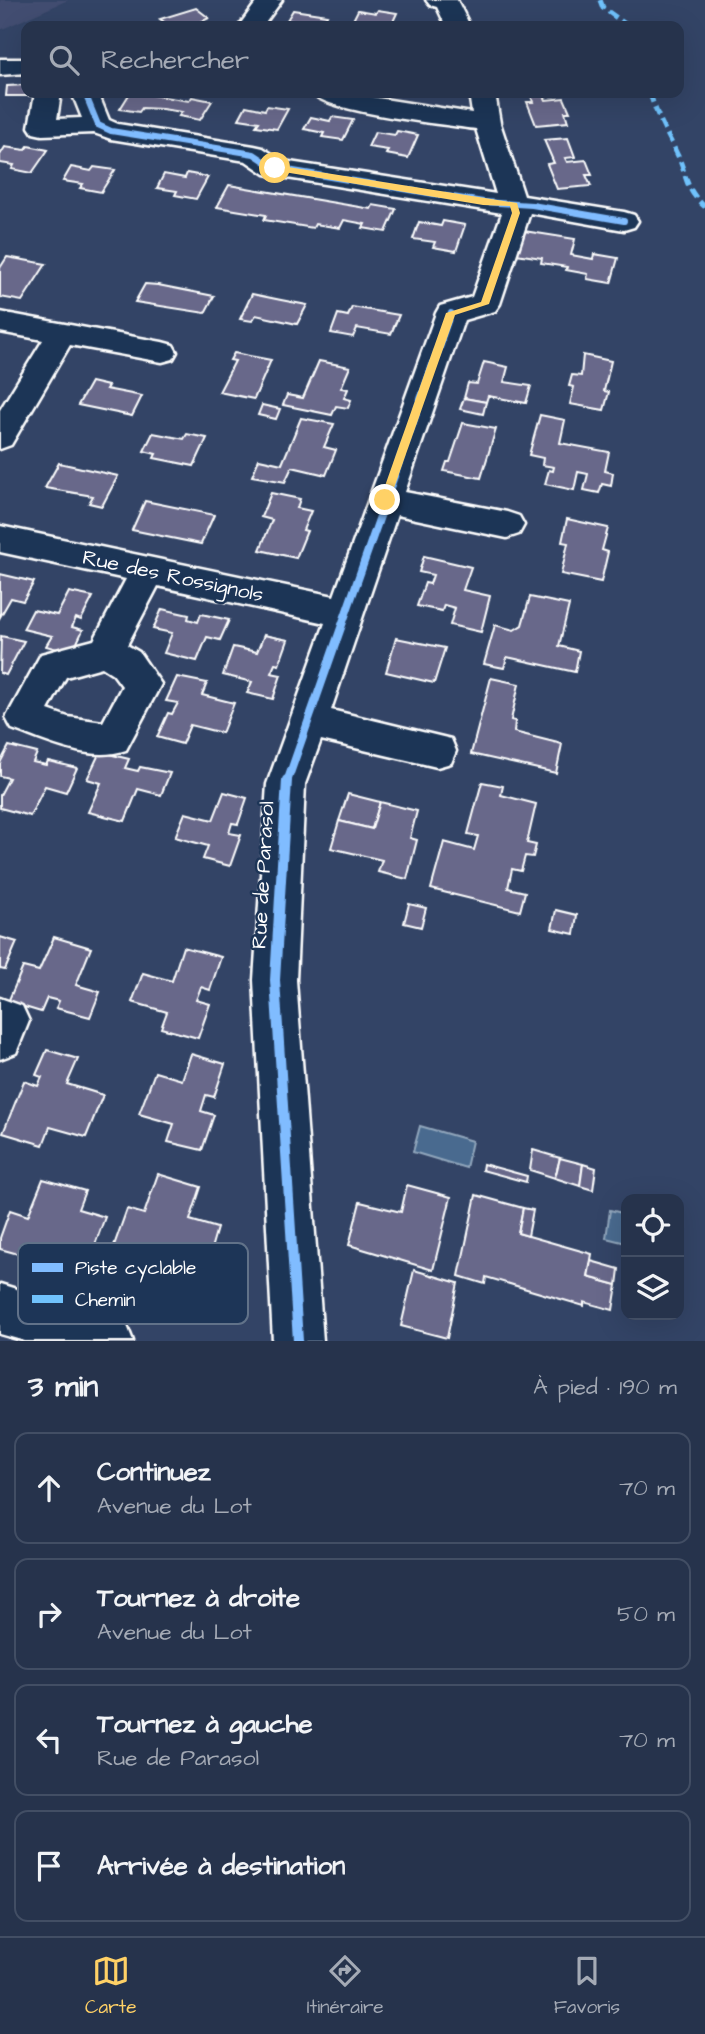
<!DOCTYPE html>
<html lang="fr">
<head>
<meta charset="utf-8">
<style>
  :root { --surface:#26334c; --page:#323f56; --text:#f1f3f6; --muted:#a4aab5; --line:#424e64; --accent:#ffd166 }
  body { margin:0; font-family:"Architects Daughter",sans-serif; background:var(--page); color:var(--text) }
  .controls { position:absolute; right:21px; bottom:21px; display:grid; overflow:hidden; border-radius:14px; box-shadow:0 7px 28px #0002 }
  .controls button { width:63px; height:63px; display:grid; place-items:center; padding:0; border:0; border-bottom:2px solid var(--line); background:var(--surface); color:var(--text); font:35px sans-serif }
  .stop { position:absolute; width:21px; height:21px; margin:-16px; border:5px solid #ffd166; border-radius:50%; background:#fff }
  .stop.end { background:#ffd166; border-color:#fff; box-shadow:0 2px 7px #0008 }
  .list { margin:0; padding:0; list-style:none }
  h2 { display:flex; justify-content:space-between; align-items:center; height:91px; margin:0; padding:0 28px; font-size:30px }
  h2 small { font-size:23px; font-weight:400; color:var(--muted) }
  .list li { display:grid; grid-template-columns:46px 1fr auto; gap:21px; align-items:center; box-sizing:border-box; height:112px; margin:0 14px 14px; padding:0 14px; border:2px solid var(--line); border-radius:14px }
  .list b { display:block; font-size:26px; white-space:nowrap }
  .list p { margin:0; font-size:23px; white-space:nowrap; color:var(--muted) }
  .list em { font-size:23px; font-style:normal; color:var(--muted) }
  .icon { flex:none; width:38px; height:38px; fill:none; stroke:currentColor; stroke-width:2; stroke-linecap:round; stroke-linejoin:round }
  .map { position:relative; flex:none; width:705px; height:1341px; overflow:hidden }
  .search { position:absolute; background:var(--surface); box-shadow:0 7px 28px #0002; left:21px; right:21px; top:21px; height:77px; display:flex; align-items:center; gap:18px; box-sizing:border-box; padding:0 24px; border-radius:14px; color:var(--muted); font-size:26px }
  .sheet { height:595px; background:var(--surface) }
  nav { display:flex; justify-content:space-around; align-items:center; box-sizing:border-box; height:98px; border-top:2px solid var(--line); background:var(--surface); font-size:19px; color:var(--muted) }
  nav a { display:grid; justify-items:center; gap:4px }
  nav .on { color:var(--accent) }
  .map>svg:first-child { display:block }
  .built { fill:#434e71 }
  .water { fill:#486b8f; stroke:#91a6bc; stroke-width:2 }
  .building { fill:#67678a; stroke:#fff; stroke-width:2 }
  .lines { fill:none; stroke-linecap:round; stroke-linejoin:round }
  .minor-casing { stroke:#fff; stroke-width:5 }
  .minor { fill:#1d3557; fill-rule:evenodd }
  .quiet { stroke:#70c2fc; stroke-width:5; stroke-dasharray:10 5; stroke-linecap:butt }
  .cycleway-far2-casing { stroke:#1d3557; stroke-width:10 }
  .cycleway-far1-casing { stroke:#1d3557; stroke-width:12 }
  .cycleway-casing { stroke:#1d3557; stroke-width:15 }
  .cycleway-far2 { stroke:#80bcff; stroke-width:6 }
  .cycleway-far1 { stroke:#80bcff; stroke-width:8 }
  .cycleway { stroke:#80bcff; stroke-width:10 }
  .route { fill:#ffd166 }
  .labels { text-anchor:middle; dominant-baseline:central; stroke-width:5; stroke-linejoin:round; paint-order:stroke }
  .street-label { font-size:21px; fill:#fff; stroke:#1d3557 }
  .key { fill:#1d3557; stroke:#617289; stroke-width:2 }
  .key-label { font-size:19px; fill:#fff }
</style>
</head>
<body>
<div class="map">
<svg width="705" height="1341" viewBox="0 0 705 1341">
  <rect width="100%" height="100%" fill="#346"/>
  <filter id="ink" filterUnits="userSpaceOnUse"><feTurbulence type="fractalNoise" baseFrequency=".0143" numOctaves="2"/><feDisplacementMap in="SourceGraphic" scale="14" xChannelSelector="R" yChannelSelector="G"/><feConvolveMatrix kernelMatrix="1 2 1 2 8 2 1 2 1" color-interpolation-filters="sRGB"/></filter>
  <g filter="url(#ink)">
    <!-- built -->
    <polygon class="built" points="0,0 68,0 0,30"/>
    <!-- water -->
    <g class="water">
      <polygon points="420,1126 472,1141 466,1168 413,1152"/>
      <polygon points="610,1210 626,1214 626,1243 606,1238"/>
    </g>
    <!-- building -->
    <g class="building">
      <polygon points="196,8 209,18 194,25 196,26 170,26 160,19"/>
      <polygon points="293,10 327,15 321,26 290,26 293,21 287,20"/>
      <polygon points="358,10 376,13 378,10 397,13 391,26 370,26 352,22"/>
      <polygon points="26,85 26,93 39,93 39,96 6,96 7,86"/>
      <polygon points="130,93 152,93 151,95 189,101 192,97 212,101 200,120 179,116 182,112 162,109 142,108 139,112 120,109"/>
      <polygon points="530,93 553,93 554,96 544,96 546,100 564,98 570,112 565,112 568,122 536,125 527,102 533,102"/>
      <polygon points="246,106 265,110 267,106 288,109 277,129 256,126 259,122 239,119"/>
      <polygon points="311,117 330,121 332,117 353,120 343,140 322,137 324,133 304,129"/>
      <polygon points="397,131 418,135 408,158 386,154 388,150 368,147 375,132 395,135"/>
      <polygon points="568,138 575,157 565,158 567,162 586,160 592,175 586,175 591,186 557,189 547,164 554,163 544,140"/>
      <polygon points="28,146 48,150 32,173 12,169 14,165 0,163 0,155 5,147 25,150"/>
      <polygon points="71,167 91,171 94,167 115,170 101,192 80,188 83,184 63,181"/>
      <polygon points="187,173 208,177 196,199 175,195 177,191 157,188 164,174 185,178"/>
      <polygon points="229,185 371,209 373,205 396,209 386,232 363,228 365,224 344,220 340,228 315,224 313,228 264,220 266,215 217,207"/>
      <polygon points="443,221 465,225 456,251 433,247 435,242 413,239 419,222 441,226"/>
      <polygon points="524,231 575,239 571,255 593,259 594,254 618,258 611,283 587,279 588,274 566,270 567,267 541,263 542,258 516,254"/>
      <polygon points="7,257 46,264 22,301 0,297 0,268"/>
      <polygon points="145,284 158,285 214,296 205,313 135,302"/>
      <polygon points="252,294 281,300 307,305 297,324 256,315 252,321 240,319"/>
      <polygon points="352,307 399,315 391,334 357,328 353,337 331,333 338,314 348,316"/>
      <polygon points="234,353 271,360 254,399 219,392 235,361 230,360"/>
      <polygon points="583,355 611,361 604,391 609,392 604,410 570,404 574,387 569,386 572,375 581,376"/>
      <polygon points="319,361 350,367 341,388 348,389 344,398 351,400 348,408 336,406 332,415 283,405 287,395 303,398"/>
      <polygon points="484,362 508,367 504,382 531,386 526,403 488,396 486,402 464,398 468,383 477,384"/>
      <polygon points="91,382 108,386 106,389 142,396 132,416 78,405"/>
      <polygon points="464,398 486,402 483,414 460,409"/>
      <polygon points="262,405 280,409 276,419 258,415"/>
      <polygon points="540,415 565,420 560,443 609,452 605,471 613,473 611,486 602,484 599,493 584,490 588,474 578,472 574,490 545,484 549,470 553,471 554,467 542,465 543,458 529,455"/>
      <polygon points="301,418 334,424 324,447 336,450 326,475 292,467 285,482 252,476 259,459 282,464"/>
      <polygon points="463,423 496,429 481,478 444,471 447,462 450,462"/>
      <polygon points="153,433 184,439 187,434 207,438 194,466 154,458 156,454 144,451"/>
      <polygon points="59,463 118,476 102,506 89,503 93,496 45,488"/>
      <polygon points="271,493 300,499 297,508 311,511 303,530 307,531 296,558 260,550 272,520 261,517"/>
      <polygon points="145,501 214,515 201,544 132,530"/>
      <polygon points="567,519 608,528 602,550 608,552 601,582 561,574 568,543 562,542"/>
      <polygon points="424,556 471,567 463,590 490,596 481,632 450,625 455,608 444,605 442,611 417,606 425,583 430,584 433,575 419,572"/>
      <polygon points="0,574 34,582 23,601 11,598 0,617"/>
      <polygon points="69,592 93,597 81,620 76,618 72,627 83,630 72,653 46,646 52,636 23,629 33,610 57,615"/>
      <polygon points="530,597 569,605 559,646 579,651 575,672 507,657 504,668 484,664 495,625 514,630 522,625"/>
      <polygon points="162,609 189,615 188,619 198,622 201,614 229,620 220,640 207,637 197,661 164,653 172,633 153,629"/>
      <polygon points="264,635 288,640 279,665 275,664 271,673 281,675 273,699 247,693 252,682 223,675 233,647 257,652"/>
      <polygon points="1,636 24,641 6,675 0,673"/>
      <polygon points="396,638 445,648 434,683 386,672"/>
      <polygon points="177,677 207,683 202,695 234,703 222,733 190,725 182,744 157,737 168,713 172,714 178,703 166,701"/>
      <polygon points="491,678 519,684 511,720 515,721 514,732 562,744 556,773 471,754"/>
      <polygon points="9,746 37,753 33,762 46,765 48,761 77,768 66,792 45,786 30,816 0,808 0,795 9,778 0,776 0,763"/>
      <polygon points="100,752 129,759 125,768 138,771 140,767 170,773 161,795 138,789 125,821 88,812 101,783 87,779"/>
      <polygon points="482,782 503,786 501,795 536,804 527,843 536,845 533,857 525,856 521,871 512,869 508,888 525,892 520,911 431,889 444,842 474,850 478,836 468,834"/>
      <polygon points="224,792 247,798 238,824 232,823 229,833 241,835 230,866 203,859 208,846 175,837 185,813 213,820"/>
      <polygon points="348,794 380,802 372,829 339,821"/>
      <polygon points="380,802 417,811 410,838 417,840 407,879 378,872 382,860 331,848 339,821 372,829"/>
      <polygon points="409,904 426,908 421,927 404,923"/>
      <polygon points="556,910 577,915 574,934 552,929"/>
      <polygon points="0,937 17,942 5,970 0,969"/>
      <polygon points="54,937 91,948 76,985 100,992 90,1017 56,1008 59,1001 47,998 41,1012 8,1002 23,967 39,971"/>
      <polygon points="183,947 221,957 210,990 201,987 196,1000 210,1004 198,1038 161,1028 167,1012 132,1002 143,973 172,981"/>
      <polygon points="47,1050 78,1059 67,1084 103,1095 86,1137 50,1127 43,1145 3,1133 24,1081 38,1086 42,1077 36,1075"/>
      <polygon points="191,1054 225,1064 214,1097 206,1095 201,1111 214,1115 202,1150 168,1142 174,1124 139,1114 155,1072 182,1080"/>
      <polygon points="533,1150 560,1158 555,1178 530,1170"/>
      <polygon points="560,1158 583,1164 580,1186 555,1178"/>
      <polygon points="483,1164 527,1176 526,1182 482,1170"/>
      <polygon points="583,1164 596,1168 593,1190 580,1186"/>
      <polygon points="158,1174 201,1187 190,1220 217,1228 204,1273 165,1260 167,1254 154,1249 149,1264 111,1254 127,1209 144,1214"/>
      <polygon points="43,1179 85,1191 78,1209 105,1217 87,1267 51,1256 53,1249 39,1244 33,1258 0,1249 0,1238 10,1210 28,1216"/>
      <polygon points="407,1185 451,1197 433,1270 349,1245 360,1202 401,1212"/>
      <polygon points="476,1195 523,1208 518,1233 592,1254 588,1277 617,1285 613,1310 584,1302 584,1306 486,1277 485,1284 459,1276"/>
      <polygon points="523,1208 533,1210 528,1236 518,1233"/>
      <polygon points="591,1261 619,1269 617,1285 588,1277"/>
      <polygon points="414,1270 458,1283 447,1338 401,1326"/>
    </g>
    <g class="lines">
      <defs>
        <g id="minor">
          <polygon points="258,0 282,0 263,26 239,26"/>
          <polygon points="426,0 457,0 470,26 446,26 437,7 430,5"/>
          <polygon points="0,59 26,59 26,73 0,75"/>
          <path d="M35 93H61L57 119 82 118 72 93H98L109 120 118 124 254 146 263 148 283 161 496 194 476 129C447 125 326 112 312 93H346L472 113 469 93H495L500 123 524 196 624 212 634 215 638 221 634 227 624 230 530 213 500 304 495 311 464 320 405 492 507 512 519 516 524 525 519 534 507 538 397 515 331 710 451 739 456 751 451 763 437 767 321 740 305 784 296 980 323 1341H273L254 980 267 784 325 623 158 586 127 645 139 652 161 684 126 750C90 763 46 741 12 729L6 718 41 654 94 640 126 579 0 552V526L334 596 436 313 440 306 472 297 502 213 275 176 265 174 246 161 111 139 94 133 42 135 33 133 29 127ZM102 667 113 674 122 686 103 722 68 717 48 710 66 677Z"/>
          <polygon points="0,312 162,342 173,345 177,352 173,359 162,362 70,345 11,445 0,449 0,410 43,340 0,332"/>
          <polygon points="0,998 22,1006 29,1021 16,1053 0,1059"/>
          <polygon points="0,1284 126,1323 133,1341 25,1341 0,1334"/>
        </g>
      </defs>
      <!-- minor casing -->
      <use href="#minor" class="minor-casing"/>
      <!-- minor -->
      <use href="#minor" class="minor"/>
      <!-- quiet -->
      <g class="quiet">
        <polyline points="600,0 603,8 628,26"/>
        <path d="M650 93C656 115 667 133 677 154 688 176 683 187 705 207"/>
      </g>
      <defs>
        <g id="cycleway-far2">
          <polyline points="85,93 98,125 111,131 254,154 275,168 483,202 532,205 624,221"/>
          <polyline points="440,344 451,313"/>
        </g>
        <polyline id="cycleway-far1" points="287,782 441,342"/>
        <polyline id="cycleway" points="287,780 275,980 298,1341"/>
      </defs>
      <!-- cycleway-far2 casing -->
      <use href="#cycleway-far2" class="cycleway-far2-casing"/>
      <!-- cycleway-far1 casing -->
      <use href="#cycleway-far1" class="cycleway-far1-casing"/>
      <!-- cycleway casing -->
      <use href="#cycleway" class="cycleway-casing"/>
      <!-- cycleway-far2 -->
      <use href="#cycleway-far2" class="cycleway-far2"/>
      <!-- cycleway-far1 -->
      <use href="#cycleway-far1" class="cycleway-far1"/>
      <!-- cycleway -->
      <use href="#cycleway" class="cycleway"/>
    </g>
  </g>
  <!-- route -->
  <polygon class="route" points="275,165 517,203 520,213 489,304 455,315 389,502 385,503 380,500 446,313 481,302 512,213 510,206 483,205 272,170"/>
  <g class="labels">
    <!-- street labels -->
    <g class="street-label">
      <text transform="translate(173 576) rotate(12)">Rue des Rossignols</text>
      <text transform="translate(263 875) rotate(-87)">Rue de Parasol</text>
    </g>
  </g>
  <!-- legend -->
  <rect x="18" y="1243" width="230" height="81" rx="10" class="key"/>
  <rect x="32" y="1263" width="31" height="9" fill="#80bcff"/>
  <rect x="32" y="1295" width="31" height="8" fill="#70c2fc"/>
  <g class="key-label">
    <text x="75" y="1274">Piste cyclable</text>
    <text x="75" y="1306">Chemin</text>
  </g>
</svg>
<div class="controls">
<button><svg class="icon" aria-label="locate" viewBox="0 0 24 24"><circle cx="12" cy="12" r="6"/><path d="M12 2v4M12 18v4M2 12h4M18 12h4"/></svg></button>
<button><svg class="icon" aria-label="layers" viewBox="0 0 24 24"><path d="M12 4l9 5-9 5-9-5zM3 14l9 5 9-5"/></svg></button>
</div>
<div class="stop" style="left:275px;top:168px"></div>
<div class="stop end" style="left:385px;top:500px"></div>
<div class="search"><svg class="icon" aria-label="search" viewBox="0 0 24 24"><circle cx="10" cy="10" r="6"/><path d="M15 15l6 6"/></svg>Rechercher</div>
</div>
<section class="sheet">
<h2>3 min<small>À pied · 190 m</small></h2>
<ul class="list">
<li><svg class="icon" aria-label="ahead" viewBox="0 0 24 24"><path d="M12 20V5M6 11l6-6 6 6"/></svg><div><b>Continuez</b><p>Avenue du Lot</p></div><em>70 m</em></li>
<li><svg class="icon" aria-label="right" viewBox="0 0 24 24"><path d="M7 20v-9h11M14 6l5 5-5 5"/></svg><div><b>Tournez à droite</b><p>Avenue du Lot</p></div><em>50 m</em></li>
<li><svg class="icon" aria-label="left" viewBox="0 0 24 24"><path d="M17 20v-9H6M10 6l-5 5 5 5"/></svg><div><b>Tournez à gauche</b><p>Rue de Parasol</p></div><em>70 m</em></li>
<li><svg class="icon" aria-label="arrive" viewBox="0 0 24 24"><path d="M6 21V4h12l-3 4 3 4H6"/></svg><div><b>Arrivée à destination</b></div></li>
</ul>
</section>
<nav>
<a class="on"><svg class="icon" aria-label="map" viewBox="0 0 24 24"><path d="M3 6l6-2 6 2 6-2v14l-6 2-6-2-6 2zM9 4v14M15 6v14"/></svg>Carte</a>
<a><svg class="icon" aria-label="directions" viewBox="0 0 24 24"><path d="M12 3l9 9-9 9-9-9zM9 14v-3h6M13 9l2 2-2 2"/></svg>Itinéraire</a>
<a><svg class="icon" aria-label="saved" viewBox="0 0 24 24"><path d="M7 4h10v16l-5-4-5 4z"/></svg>Favoris</a>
</nav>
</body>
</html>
